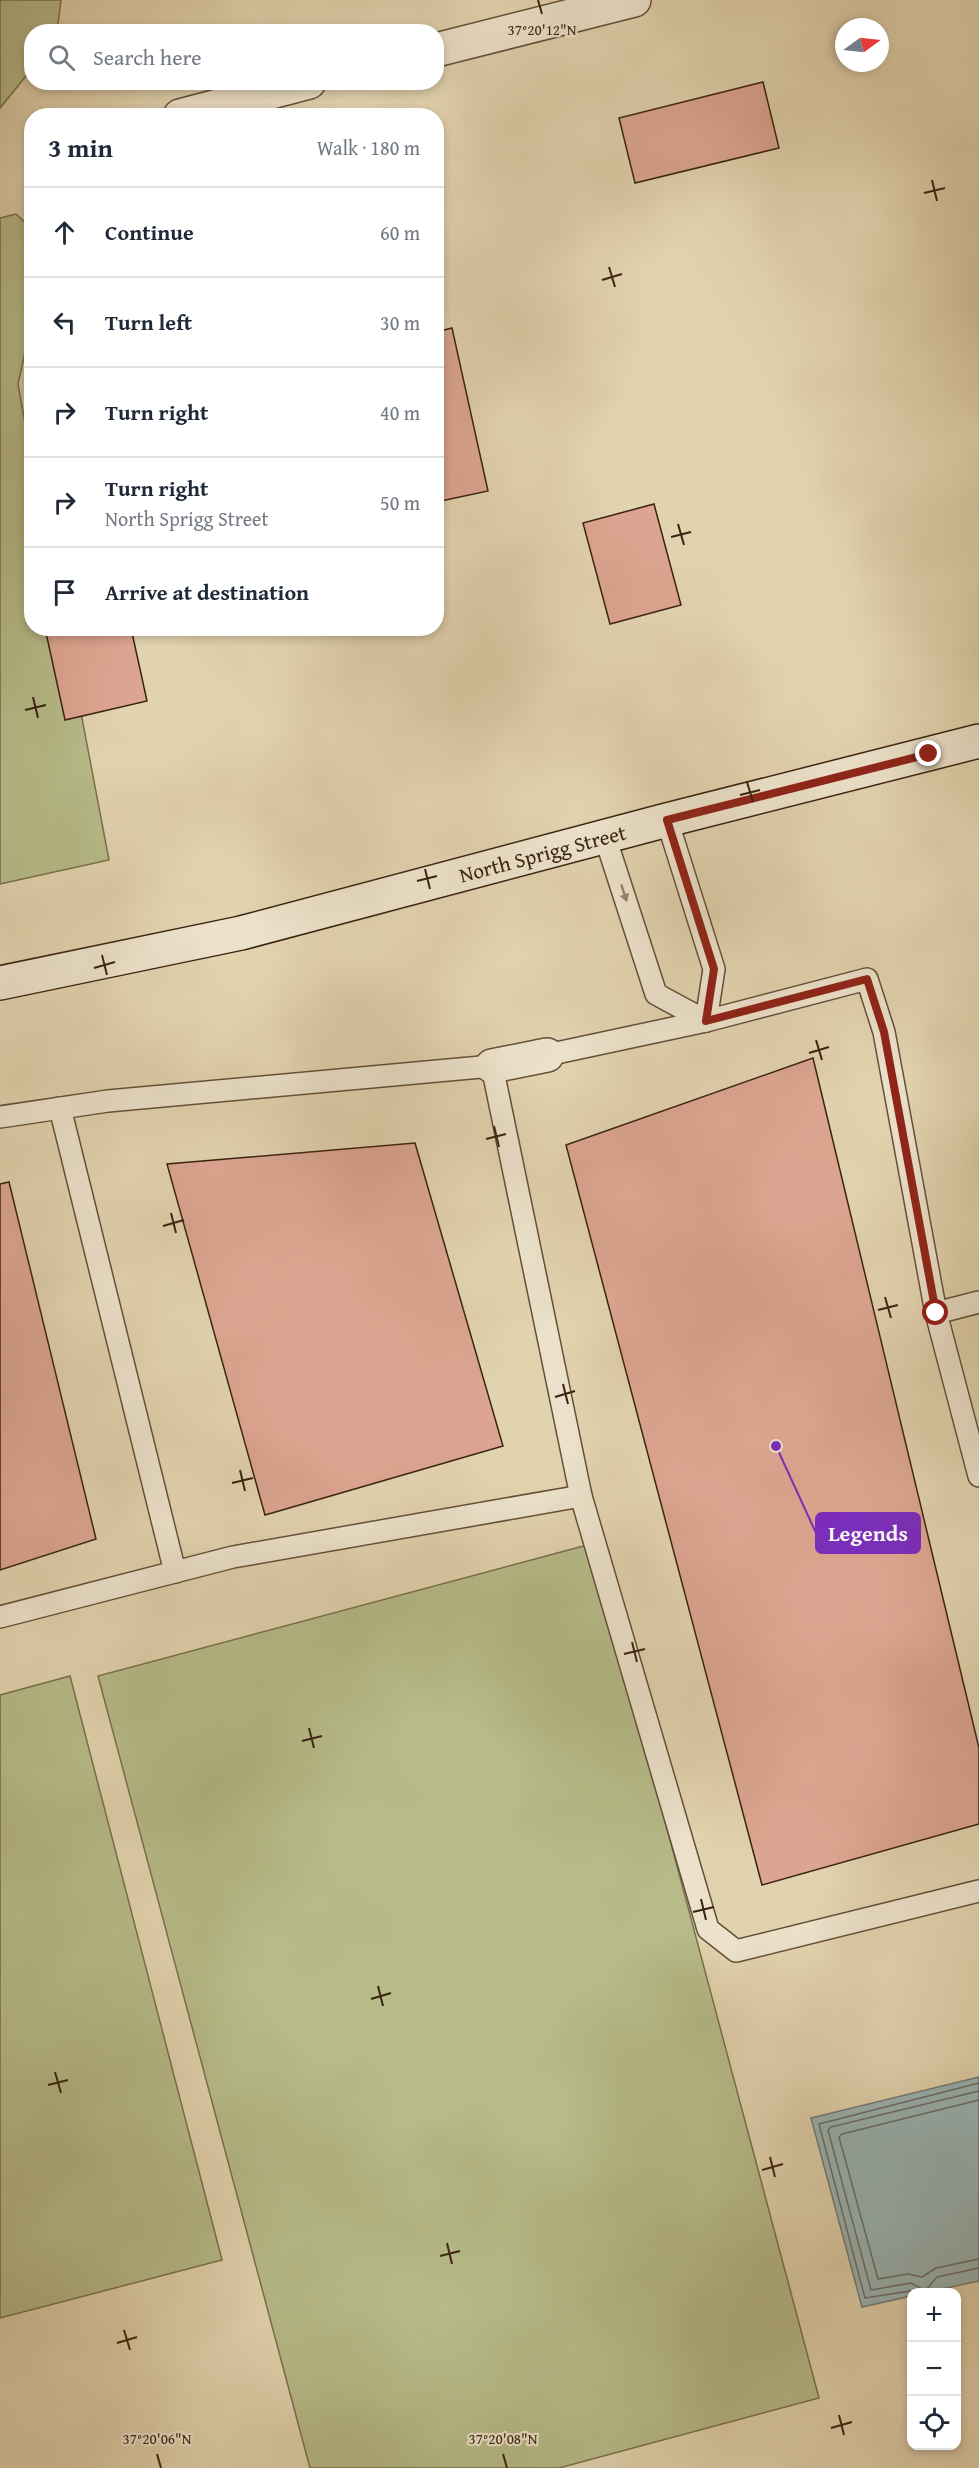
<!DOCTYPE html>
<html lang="en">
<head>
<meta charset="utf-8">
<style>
  :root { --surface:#fff; --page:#f6f6f7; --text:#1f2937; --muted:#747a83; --line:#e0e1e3 }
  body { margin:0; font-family:"Gentium Book Plus",serif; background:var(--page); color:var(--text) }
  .controls { position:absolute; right:18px; bottom:18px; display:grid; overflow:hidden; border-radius:12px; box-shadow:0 3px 9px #0003 }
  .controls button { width:54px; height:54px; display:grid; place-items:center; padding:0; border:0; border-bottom:2px solid var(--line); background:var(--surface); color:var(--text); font:30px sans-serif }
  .compass { position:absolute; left:835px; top:18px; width:54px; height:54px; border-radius:50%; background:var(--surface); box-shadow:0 3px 9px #0003; rotate:75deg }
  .stop { position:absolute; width:18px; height:18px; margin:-14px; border:4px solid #8f2418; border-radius:50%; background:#fff }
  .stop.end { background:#8f2418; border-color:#fff; box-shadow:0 2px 6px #0008 }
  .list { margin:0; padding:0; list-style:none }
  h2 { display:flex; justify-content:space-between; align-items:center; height:78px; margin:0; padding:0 24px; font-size:26px }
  h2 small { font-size:20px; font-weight:400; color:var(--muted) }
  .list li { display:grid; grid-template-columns:39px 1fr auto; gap:18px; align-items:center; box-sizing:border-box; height:90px; padding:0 24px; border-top:2px solid var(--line) }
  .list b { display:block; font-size:22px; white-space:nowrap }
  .list p { margin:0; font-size:20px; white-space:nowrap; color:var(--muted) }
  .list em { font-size:20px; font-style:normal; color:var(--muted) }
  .icon { flex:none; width:33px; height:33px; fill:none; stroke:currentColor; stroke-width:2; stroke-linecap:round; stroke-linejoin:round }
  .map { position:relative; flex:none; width:979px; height:2468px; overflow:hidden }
  .search { position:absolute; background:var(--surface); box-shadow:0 3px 9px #0003; left:24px; top:24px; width:420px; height:66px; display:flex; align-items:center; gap:15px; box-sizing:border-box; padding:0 21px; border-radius:24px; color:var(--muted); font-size:22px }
  .panel { position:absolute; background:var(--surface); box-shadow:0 3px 9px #0003; left:24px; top:108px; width:420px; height:528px; border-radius:24px }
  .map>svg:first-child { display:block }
  .green { fill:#b6bb89; stroke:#786f4e; stroke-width:1.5 }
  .water { fill:#99b5b6; stroke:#737b74; stroke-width:1.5 }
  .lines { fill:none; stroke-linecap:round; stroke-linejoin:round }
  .shore { stroke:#6a6c64; stroke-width:1.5 }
  .building { fill:#dca591; stroke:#3a2312; stroke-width:1.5 }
  .service-casing { stroke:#644f39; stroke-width:24 }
  .minor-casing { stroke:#644f39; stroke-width:36 }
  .secondary-casing { stroke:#3a2312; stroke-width:36 }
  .service { stroke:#ece2cb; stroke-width:21 }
  .minor { stroke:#ece2cb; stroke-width:33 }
  .secondary { stroke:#ece2cb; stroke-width:33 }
  .oneway { fill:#93826e }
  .route { stroke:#8f2418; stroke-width:8 }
  .ticks { fill:none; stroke:#3a2312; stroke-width:2 }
  .labels { text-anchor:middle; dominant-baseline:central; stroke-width:4.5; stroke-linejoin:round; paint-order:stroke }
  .street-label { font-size:21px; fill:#3a2312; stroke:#ece2cb }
  .ticks-label { font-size:15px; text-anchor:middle; fill:#3a2312; stroke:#ece2cb; stroke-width:4.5; stroke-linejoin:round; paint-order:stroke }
  .leader { fill:none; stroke:#7b2cbf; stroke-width:2 }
  .callout-dot { fill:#7b2cbf; stroke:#ece2cb; stroke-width:2 }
  .callout { fill:#7b2cbf; stroke:#7b2cbf; stroke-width:2 }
  .callout-label { font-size:22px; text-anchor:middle; font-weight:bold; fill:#fff }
</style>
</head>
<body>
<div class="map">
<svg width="979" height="2468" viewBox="0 0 979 2468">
  <rect width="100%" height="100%" fill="#e2d3af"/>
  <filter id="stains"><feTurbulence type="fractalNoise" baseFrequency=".00333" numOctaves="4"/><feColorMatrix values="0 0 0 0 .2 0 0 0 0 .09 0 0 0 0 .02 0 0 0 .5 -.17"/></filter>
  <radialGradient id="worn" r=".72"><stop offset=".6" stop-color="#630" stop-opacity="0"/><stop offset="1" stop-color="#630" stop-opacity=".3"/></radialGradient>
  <!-- green -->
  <g class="green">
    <polygon points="0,0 61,0 57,31 32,32 31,70 0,108"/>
    <polygon points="16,214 31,228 31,326 18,384 31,457 32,628 65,629 109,860 0,884 0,218"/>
    <polygon points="591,1544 819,2398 559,2468 310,2468 98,1676"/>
    <polygon points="70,1676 222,2260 0,2318 0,1695"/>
  </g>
  <!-- water -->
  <polygon class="water" points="979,2077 979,2281 928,2292 912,2292 911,2296 862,2307 811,2118"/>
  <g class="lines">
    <!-- shore -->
    <g class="shore">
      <polyline points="979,2091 831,2127 828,2130 871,2290 911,2283 925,2291 937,2277 979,2268"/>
      <polyline points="979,2100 842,2134 839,2137 878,2279 908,2274 922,2277 936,2268 979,2259"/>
      <polyline points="915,2292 910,2291 865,2298 819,2124 979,2083"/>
    </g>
  </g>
  <!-- building -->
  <g class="building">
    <polygon points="763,82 779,148 635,183 619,118"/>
    <polygon points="452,328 488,491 436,502 436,332"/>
    <polygon points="654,504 681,605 610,624 583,523"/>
    <polygon points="45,628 131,628 147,701 65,720"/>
    <polygon points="813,1058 979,1748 979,1824 762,1885 566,1145"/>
    <polygon points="415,1143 503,1446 265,1515 167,1164"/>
    <polygon points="9,1182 96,1539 0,1570 0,1184"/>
  </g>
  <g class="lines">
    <defs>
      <g id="service">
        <polyline points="667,820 714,969 706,1021"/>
        <polyline points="605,837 656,994 706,1021"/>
        <polyline points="547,1055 706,1021 867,979 884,1032 936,1313 979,1476"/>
        <polyline points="60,1108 175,1572"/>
        <polyline points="0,1117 108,1101 492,1066 581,1496 708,1929 736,1951 979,1891"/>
        <polyline points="936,1313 979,1302"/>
        <polyline points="0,1617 233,1557 581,1496"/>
      </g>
      <g id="minor">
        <polyline points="436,50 634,0"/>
        <polyline points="180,116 309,82"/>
        <polyline points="492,1066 547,1055"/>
      </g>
      <g id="secondary">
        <path id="s1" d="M0 983 241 933 667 820 979 741"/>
      </g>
    </defs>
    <!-- service casing -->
    <use href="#service" class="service-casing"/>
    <!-- minor casing -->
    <use href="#minor" class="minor-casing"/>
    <!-- secondary casing -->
    <use href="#secondary" class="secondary-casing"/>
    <!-- service -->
    <use href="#service" class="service"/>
    <!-- minor -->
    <use href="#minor" class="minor"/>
    <!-- secondary -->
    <use href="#secondary" class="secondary"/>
  </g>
  <!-- one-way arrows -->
  <defs><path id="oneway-solid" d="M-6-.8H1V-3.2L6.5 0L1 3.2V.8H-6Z" transform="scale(1.5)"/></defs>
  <use class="oneway" href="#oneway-solid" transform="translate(624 893) rotate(72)"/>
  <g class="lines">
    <!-- route -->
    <polyline class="route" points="929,754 667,820 714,969 706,1021 867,979 884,1032 936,1313"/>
  </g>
  <!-- ticks -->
  <path class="ticks" d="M538 0 542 14M932 180 937 201M924 193 945 188M609 267 615 287M602 280 622 274M678 524 684 545M671 537 691 532M33 697 38 718M25 710 46 705M747 782 753 802M740 795 760 790M425 869 430 889M417 881 437 876M102 955 107 975M94 968 115 962M816 1040 822 1060M809 1053 829 1047M494 1126 499 1147M486 1139 506 1134M171 1213 176 1233M163 1226 184 1220M885 1297 891 1318M878 1310 898 1305M563 1384 568 1404M555 1397 575 1391M240 1470 245 1491M232 1483 253 1478M632 1642 637 1662M624 1654 645 1649M309 1728 314 1748M302 1741 322 1736M701 1899 706 1920M693 1912 714 1907M378 1986 383 2006M371 1999 391 1993M55 2072 61 2093M48 2085 68 2080M770 2157 775 2177M762 2170 783 2164M447 2243 452 2264M440 2256 460 2251M124 2330 130 2350M117 2343 137 2337M839 2415 844 2435M831 2428 852 2422M157 2454 161 2468M503 2454 507 2468"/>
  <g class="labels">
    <!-- street labels -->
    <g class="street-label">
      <text stroke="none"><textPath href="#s1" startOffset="558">North Sprigg Street</textPath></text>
    </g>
  </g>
  <g class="ticks-label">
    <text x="542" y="35">37°20'12"N</text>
    <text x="157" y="2444">37°20'06"N</text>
    <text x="503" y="2444">37°20'08"N</text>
  </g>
  <!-- callouts -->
  <path class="leader" d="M776 1446L816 1533"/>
  <circle class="callout-dot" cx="776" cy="1446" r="6"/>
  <rect class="callout" x="816" y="1513" width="104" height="40" rx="6"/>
  <g class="callout-label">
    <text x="868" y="1541">Legends</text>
  </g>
  <rect width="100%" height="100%" filter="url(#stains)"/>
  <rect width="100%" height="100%" fill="url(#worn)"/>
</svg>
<div class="controls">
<button>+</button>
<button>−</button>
<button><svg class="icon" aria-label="locate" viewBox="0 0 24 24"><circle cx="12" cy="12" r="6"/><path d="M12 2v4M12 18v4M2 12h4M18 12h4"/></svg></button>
</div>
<svg class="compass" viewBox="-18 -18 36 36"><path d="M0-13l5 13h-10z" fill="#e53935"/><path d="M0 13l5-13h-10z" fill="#747a83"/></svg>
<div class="stop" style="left:936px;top:1313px"></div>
<div class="stop end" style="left:929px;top:754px"></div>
<div class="search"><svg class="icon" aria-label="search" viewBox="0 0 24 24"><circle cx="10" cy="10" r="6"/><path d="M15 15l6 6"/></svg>Search here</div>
<section class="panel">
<h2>3 min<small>Walk · 180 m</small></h2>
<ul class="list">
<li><svg class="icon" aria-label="ahead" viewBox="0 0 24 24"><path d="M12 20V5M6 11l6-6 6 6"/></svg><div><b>Continue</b></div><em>60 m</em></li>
<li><svg class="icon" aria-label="left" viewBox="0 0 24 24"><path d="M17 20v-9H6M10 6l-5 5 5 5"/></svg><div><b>Turn left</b></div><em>30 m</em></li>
<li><svg class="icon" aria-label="right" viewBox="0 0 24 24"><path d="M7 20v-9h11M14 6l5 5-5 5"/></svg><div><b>Turn right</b></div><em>40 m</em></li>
<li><svg class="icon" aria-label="right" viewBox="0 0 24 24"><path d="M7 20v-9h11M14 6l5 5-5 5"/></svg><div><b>Turn right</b><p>North Sprigg Street</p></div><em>50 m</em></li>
<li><svg class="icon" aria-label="arrive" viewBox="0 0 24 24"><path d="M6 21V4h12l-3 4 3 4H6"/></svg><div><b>Arrive at destination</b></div></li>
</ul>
</section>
</div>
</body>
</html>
